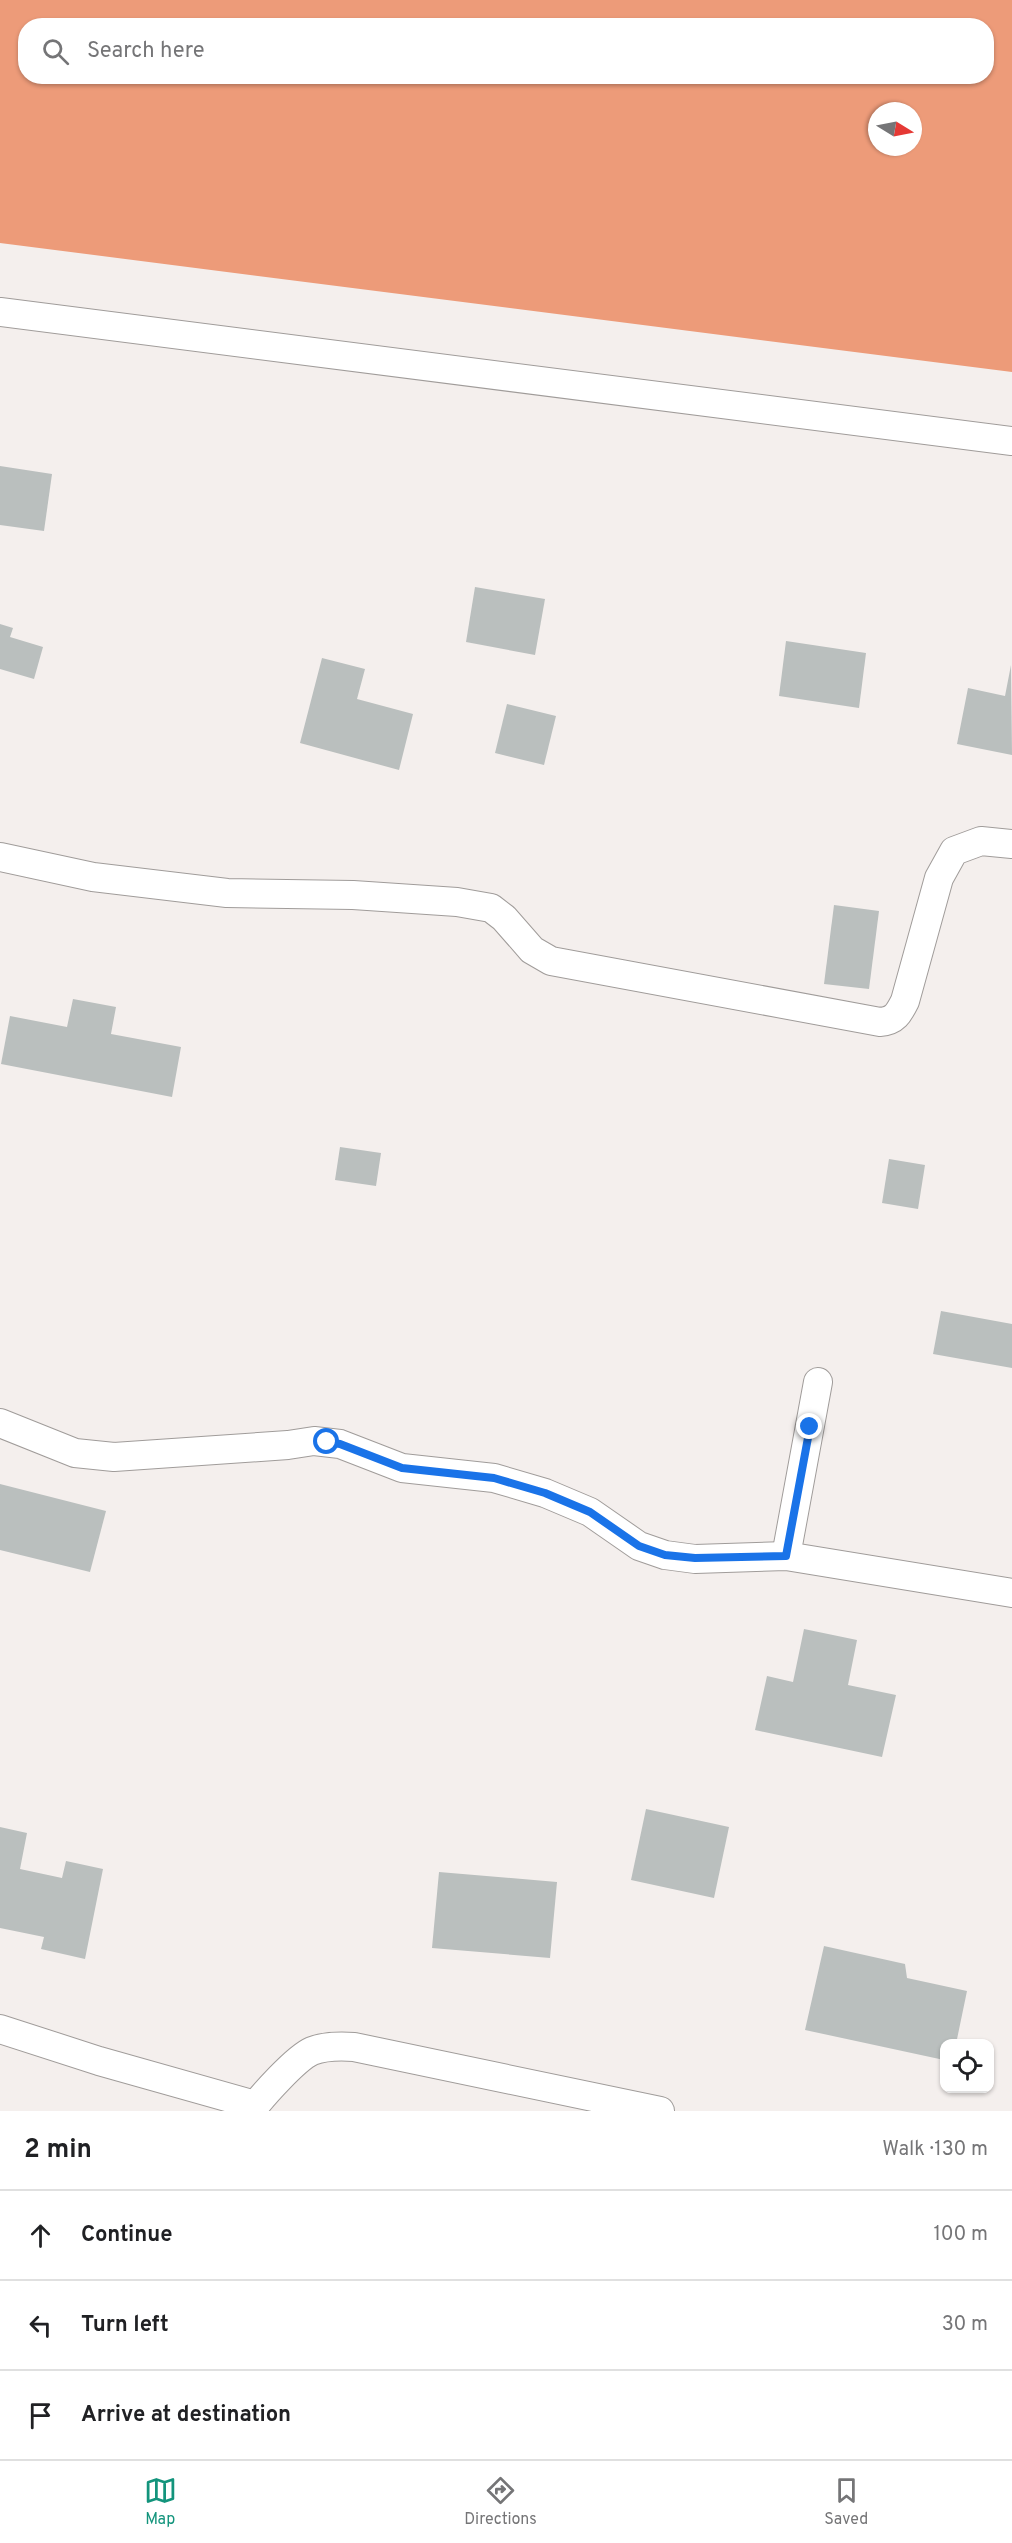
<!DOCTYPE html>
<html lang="en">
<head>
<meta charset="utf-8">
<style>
  :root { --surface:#fff; --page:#f2f2f2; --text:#202124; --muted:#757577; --line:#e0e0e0; --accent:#13947c }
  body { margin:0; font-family:Overpass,sans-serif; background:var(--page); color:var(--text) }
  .controls { position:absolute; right:18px; bottom:18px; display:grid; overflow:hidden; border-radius:12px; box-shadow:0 2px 4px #0004 }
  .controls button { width:54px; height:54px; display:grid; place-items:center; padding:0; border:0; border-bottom:2px solid var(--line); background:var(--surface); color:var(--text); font:30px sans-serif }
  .compass { position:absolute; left:868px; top:102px; width:54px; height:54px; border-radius:50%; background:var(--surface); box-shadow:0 2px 4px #0004; rotate:100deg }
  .stop { position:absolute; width:18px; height:18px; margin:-14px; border:4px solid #1a73e8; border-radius:50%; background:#fff }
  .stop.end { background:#1a73e8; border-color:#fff; box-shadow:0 2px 6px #0008 }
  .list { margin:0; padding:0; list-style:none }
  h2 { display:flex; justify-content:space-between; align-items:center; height:78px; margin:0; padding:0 24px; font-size:26px }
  h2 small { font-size:20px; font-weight:400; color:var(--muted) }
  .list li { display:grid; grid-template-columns:39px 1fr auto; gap:18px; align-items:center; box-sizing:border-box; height:90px; padding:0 24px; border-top:2px solid var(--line) }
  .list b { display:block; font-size:22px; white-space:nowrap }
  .list em { font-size:20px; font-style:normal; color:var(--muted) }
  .icon { flex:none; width:33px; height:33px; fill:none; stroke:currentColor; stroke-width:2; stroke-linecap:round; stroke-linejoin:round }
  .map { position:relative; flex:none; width:1012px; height:2111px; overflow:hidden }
  .search { position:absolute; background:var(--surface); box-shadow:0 2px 4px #0004; left:18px; right:18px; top:18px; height:66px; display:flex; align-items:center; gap:15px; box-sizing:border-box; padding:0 21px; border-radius:24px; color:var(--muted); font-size:22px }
  .sheet { height:348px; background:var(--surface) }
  nav { display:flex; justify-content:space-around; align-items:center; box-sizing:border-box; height:84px; border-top:2px solid var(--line); background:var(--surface); font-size:16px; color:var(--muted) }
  nav a { display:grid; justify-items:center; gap:3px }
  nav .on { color:var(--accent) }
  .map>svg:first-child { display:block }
  .forest { fill:#ed9b79; fill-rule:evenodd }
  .building { fill:#babfbe }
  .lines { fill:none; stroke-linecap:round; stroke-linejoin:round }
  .minor-casing { stroke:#a09c9a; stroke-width:30 }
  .minor { stroke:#fff; stroke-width:28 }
  .route { stroke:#1a73e8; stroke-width:8 }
</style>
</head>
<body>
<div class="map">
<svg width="1012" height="2111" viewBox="0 0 1012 2111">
  <rect width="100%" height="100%" fill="#f4efed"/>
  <!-- forest -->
  <path class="forest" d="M0 0H1012V372L0 243ZM26 26H986V76H26ZM877 111H913V147H877Z"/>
  <!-- building -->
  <g class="building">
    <polygon points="0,466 52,474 44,531 0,525"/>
    <polygon points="475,587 545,599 535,655 466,642"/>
    <polygon points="0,624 13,628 10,637 43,647 34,679 0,669"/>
    <polygon points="786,641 866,653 859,708 779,696"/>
    <polygon points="322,658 365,669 357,699 413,714 399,770 300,743"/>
    <polygon points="1011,665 1012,755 957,744 968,688 1005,696"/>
    <polygon points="507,704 556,716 544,765 495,753"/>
    <polygon points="834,905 879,911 869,989 824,984"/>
    <polygon points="73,999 116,1007 111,1034 181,1047 172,1097 1,1064 10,1016 67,1027"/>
    <polygon points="340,1147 381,1153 376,1186 335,1180"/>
    <polygon points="889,1159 925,1165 918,1209 882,1203"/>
    <polygon points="941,1311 1012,1324 1012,1368 933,1354"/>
    <polygon points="0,1484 106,1511 90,1572 0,1550"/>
    <polygon points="804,1629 857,1640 848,1685 896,1695 882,1757 755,1730 767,1676 793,1682"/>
    <polygon points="646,1809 729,1827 714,1898 631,1880"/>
    <polygon points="0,1827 27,1833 20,1869 62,1878 66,1861 103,1869 85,1959 41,1949 44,1937 0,1928"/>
    <polygon points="439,1872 557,1882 550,1958 432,1948"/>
    <polygon points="824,1946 905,1964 907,1978 967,1991 956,2044 944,2044 944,2060 805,2030"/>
  </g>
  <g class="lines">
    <defs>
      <g id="minor">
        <polyline points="0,312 1012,441"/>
        <path d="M0 857 93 877 227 893 353 895 457 902 491 908 504 918 532 950 551 961 880 1022C895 1021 899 1013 905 1001L939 878 954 851 981 841 1012 844"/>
        <polyline points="0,1423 75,1453 114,1457 288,1445 314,1441 340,1444 402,1468 494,1478 545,1493 590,1512 639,1546 665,1555 695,1559 786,1556 1012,1593"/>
        <polyline points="786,1556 818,1382"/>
        <polyline points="0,2029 99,2061 255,2105"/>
        <path d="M251 2111C262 2096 296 2058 312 2051 325 2046 340 2046 354 2047L660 2111"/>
      </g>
    </defs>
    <!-- minor casing -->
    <use href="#minor" class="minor-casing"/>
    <!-- minor -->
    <use href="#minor" class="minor"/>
  </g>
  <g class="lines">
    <!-- route -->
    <polyline class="route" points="327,1442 340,1444 402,1468 494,1478 545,1493 590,1512 639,1546 665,1555 695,1558 786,1556 810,1427"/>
  </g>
</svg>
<div class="controls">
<button><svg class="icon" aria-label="locate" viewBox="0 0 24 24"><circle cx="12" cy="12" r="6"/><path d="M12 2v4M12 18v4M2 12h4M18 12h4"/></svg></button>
</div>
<svg class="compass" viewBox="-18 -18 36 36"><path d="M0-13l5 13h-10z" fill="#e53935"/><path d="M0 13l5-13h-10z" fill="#757577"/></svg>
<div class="stop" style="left:327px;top:1442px"></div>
<div class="stop end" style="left:810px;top:1427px"></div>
<div class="search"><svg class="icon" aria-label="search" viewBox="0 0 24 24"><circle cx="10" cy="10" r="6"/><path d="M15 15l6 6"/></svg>Search here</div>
</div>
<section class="sheet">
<h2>2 min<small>Walk · 130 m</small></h2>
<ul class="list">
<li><svg class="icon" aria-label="ahead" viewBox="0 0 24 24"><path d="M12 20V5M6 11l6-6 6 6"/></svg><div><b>Continue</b></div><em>100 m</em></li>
<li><svg class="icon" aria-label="left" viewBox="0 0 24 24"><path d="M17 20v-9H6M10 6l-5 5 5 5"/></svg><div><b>Turn left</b></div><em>30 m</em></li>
<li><svg class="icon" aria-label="arrive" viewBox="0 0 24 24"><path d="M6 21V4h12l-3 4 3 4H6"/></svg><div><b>Arrive at destination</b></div></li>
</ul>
</section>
<nav>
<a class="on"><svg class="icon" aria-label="map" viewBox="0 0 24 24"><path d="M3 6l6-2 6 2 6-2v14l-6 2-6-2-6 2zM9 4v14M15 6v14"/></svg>Map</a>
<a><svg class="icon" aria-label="directions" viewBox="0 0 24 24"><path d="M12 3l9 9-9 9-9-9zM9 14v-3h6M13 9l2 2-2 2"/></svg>Directions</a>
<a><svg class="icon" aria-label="saved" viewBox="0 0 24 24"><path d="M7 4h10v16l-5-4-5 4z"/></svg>Saved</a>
</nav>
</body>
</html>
